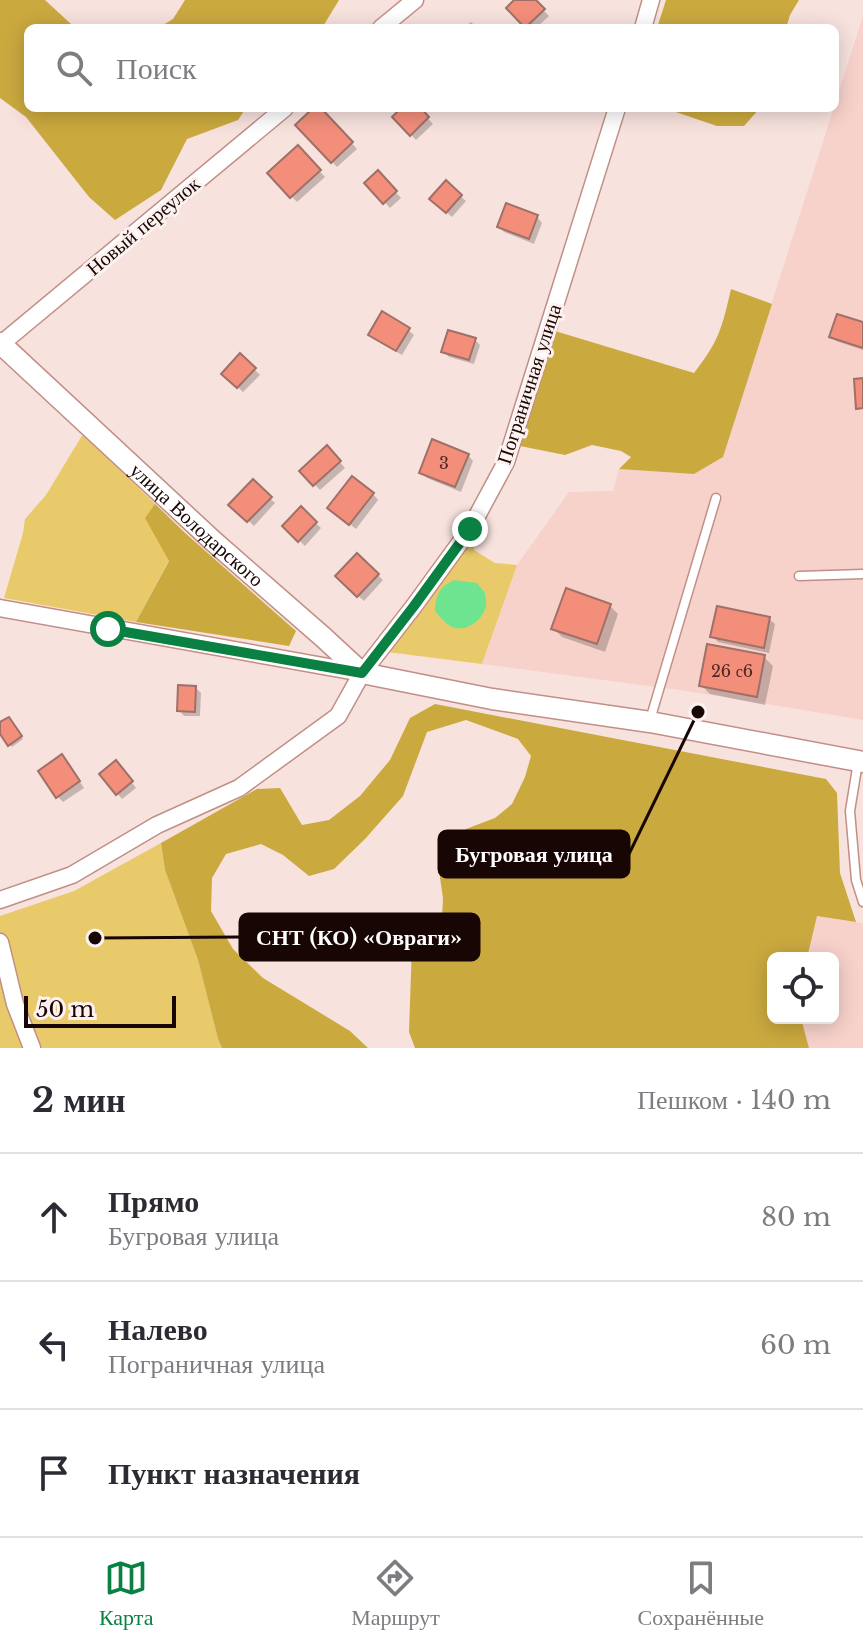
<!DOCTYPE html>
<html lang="ru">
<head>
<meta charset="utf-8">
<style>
  :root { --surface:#fff; --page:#f2f2f3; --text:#2b2b33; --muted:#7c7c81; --line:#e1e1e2; --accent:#0b8043 }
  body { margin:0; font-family:"Libre Baskerville",serif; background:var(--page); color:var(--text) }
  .controls { position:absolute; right:24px; bottom:24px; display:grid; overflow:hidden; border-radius:12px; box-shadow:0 4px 20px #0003 }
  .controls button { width:72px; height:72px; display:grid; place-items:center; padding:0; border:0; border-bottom:2px solid var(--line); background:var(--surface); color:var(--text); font:40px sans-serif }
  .scale { position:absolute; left:24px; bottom:20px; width:152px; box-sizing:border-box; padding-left:8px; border:4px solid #170604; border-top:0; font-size:22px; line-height:28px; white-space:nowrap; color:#170604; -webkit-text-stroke:6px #fdf2f0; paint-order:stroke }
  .stop { position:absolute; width:24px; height:24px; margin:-18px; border:6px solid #0b8043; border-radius:50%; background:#fff }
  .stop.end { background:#0b8043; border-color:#fff; box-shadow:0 2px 8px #0008 }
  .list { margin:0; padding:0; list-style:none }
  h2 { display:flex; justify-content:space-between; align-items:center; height:104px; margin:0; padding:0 32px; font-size:34px }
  h2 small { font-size:26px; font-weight:400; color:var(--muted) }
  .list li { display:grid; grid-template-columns:52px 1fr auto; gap:24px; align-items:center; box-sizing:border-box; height:128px; padding:0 32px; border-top:2px solid var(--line) }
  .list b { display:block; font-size:30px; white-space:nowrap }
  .list p { margin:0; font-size:26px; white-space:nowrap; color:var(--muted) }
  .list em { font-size:26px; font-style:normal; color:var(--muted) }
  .icon { flex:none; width:44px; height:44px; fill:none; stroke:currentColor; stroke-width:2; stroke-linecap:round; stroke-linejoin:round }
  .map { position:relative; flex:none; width:863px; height:1048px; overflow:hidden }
  .search { position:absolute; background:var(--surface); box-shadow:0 4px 20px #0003; left:24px; right:24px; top:24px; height:88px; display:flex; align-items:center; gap:20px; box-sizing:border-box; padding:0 28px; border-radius:12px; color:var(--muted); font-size:30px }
  .sheet { height:488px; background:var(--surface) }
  nav { display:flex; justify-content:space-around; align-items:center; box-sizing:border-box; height:112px; border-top:2px solid var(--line); background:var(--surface); font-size:22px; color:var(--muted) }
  nav a { display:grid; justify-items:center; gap:4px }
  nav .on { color:var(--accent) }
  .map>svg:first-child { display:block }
  .built { fill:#f7d2cb }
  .green { fill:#e9ca6a }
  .forest { fill:#caa93f }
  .water { fill:#6ee491 }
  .shadow { fill:#0003 }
  .building { fill:#f38e7b; stroke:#9f7067; stroke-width:2 }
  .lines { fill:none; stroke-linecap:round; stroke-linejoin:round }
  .service-casing { stroke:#c18f86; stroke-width:11 }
  .minor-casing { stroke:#c18f86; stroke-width:19 }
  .tertiary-casing { stroke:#c18f86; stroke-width:23 }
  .service { stroke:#fff; stroke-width:8 }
  .minor { stroke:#fff; stroke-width:16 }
  .tertiary { stroke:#fff; stroke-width:20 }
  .route { stroke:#0b8043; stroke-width:10 }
  .labels { text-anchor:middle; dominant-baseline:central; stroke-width:6; stroke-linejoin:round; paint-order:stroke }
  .number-label { font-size:16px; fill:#4e2822 }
  .street-label { font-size:20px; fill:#170604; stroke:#fdf2f0 }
  .leader { fill:none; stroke:#170604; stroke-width:3 }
  .callout-dot { fill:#170604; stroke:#fdf2f0; stroke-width:3 }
  .callout { fill:#170604; stroke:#170604; stroke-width:3 }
  .callout-label { font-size:22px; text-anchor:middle; font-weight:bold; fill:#fff }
</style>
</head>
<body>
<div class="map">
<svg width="863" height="1048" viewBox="0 0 863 1048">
  <rect width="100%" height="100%" fill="#f8e2de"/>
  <!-- built -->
  <g class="built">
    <polygon points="863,16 863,720 687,691 482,664 517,565 569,492 613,491 619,469 694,474 723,456"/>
    <polygon points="816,916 863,923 863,1048 809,1048 801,1018 833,1018 833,958 807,958"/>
  </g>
  <!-- green -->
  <g class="green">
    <polygon points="83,434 184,532 136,622 4,598 23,533 25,519 46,495"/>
    <polygon points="477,527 474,550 495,563 517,565 482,664 387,652"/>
    <polygon points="161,843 165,870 198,960 218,1039 222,1048 0,1048 0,916 74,891"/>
  </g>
  <!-- forest -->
  <g class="forest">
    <polygon points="0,0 45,0 71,24 81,28 28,28 28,108 246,108 238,120 187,139 161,190 115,220 89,197 26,117 0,98"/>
    <polygon points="185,0 339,0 322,28 158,28 173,19"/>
    <polygon points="666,0 799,0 790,15 786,28 657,28"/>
    <polygon points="664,108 760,108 744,126 717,126"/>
    <path d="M731 289 772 304 723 457 694 474 619 469 631 457 621 451 592 445 565 455 520 446 555 331 694 373C719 341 722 328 731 289Z"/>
    <polygon points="155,504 184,532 296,631 289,646 136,622 169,561 145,518"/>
    <polygon points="435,704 826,779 837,793 840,873 856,922 817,916 807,958 773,958 773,1018 801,1018 809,1048 415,1048 409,1032 412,944 442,918 443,898 438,864 466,829 495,818 512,804 525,777 531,756 518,739 466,720 427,732 403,796 365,839 334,869 309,876 283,855 261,844 226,854 212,878 211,911 233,949 263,978 350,1031 368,1048 222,1048 218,1039 198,960 165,870 161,843 257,789 280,788 302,825 329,820 360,796 390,760 410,718"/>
  </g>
  <!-- water -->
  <path class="water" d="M454 580 477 583 485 593C485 597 487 602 486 606 483 619 469 631 455 628 447 626 440 617 435 611 436 594 439 588 454 580Z"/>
  <!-- shadow -->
  <g class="shadow">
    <polygon points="517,0 533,0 549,16 536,28 528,28 509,8"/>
    <polygon points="471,22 477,28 464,28"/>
    <polygon points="316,108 319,108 357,149 337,167 298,125"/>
    <polygon points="404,108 418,108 433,124 416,140 395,117"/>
    <polygon points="298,148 325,177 297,202 270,173"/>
    <polygon points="378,173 401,198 390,208 367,183"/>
    <polygon points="446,183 466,201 452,217 432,199"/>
    <polygon points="537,217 542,223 534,244 504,232 499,227"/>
    <polygon points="863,324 863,350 836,341 831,336"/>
    <polygon points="408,330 414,335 402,355 376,340 370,334"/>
    <polygon points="475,340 480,345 474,364 449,357 443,351"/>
    <polygon points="241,356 260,375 243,392 224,374"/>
    <polygon points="327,448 345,468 320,490 302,471"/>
    <polygon points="468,455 473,461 461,492 427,478 421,473"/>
    <polygon points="253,482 275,503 254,526 231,504"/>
    <polygon points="373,494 378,500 356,529 335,513"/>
    <polygon points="301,509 321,528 305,546 284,526"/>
    <polygon points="357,555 383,580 364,601 337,576"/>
    <polygon points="610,606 618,614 605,652 562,637 554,629"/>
    <polygon points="769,619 775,624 769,653 718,642 713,636"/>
    <polygon points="764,657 773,666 765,705 710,694 701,685"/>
    <polygon points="195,687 201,693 200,716 184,716 179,710"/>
    <polygon points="11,721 23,739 12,747 0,730 0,725"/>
    <polygon points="67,762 84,788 63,802 58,797"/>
    <polygon points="121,768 136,788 122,799 117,793"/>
  </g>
  <!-- building -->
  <g class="building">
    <polygon points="514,0 536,0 545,9 525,28 506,8"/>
    <polygon points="313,108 321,108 353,142 331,163 295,125"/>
    <polygon points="401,108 421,108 429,117 410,136 392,117"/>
    <polygon points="298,145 321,170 290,198 267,173"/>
    <polygon points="378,170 397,191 383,204 364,183"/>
    <polygon points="446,180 462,195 446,213 429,199"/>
    <polygon points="506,203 538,215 529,239 497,227"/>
    <polygon points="382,311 410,328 396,351 368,335"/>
    <polygon points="837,314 863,322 863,348 829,337"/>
    <polygon points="448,330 476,338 469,360 441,352"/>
    <polygon points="240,353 256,368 237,388 221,374"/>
    <polygon points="863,378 863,408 856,409 854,379"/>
    <polygon points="432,439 469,454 455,487 419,473"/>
    <polygon points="327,445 341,461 313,486 299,471"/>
    <polygon points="352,476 374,493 349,525 327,508"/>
    <polygon points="253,479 272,497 247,522 228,505"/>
    <polygon points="301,506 317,522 298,542 282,526"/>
    <polygon points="357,553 379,574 357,597 335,576"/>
    <polygon points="566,588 611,604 597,644 551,629"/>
    <polygon points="717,606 770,617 764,648 710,637"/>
    <polygon points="707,644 765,655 757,697 699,686"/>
    <polygon points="178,685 196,686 195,712 177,711"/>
    <polygon points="9,717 22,736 8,746 0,734 0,722"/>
    <polygon points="62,754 80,781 56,798 38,771"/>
    <polygon points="116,760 133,781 116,795 99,774"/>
  </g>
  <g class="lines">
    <defs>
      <g id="service">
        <polyline points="799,576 863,574"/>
        <polyline points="650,720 716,498"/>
        <polyline points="858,762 850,811 856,880 863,902"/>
      </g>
      <g id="minor">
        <polyline points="381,28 415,0"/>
        <polyline points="643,28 651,0"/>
        <polyline points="1,344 285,108"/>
        <polyline points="0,608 362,673"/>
        <polyline points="0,900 72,875 157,825 239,788 338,716 362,673 414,606 470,529 506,462 617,108"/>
        <polyline points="0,942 15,1004 32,1048"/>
      </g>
      <g id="tertiary">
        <path id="s1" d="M0 343 212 540 323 637 362 673 492 699 650 722 863 762"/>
      </g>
    </defs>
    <!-- service casing -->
    <use href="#service" class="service-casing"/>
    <!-- minor casing -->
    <use href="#minor" class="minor-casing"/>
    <!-- tertiary casing -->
    <use href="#tertiary" class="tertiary-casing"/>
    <!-- service -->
    <use href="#service" class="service"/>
    <!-- minor -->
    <use href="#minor" class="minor"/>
    <!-- tertiary -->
    <use href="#tertiary" class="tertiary"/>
  </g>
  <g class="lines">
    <!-- route -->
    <polyline class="route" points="108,629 362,673 414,606 470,529"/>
  </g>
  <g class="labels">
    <!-- number labels -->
    <g class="number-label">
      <text x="444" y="463">3</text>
      <text x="732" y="671">26 с6</text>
    </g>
    <!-- street labels -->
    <g class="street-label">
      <text transform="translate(143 226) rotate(-40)">Новый переулок</text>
      <text transform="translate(529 384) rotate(-72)">Пограничная улица</text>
      <text stroke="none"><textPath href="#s1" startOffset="268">улица Володарского</textPath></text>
    </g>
  </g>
  <!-- callouts -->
  <path class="leader" d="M698 712L629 854M95 938L240 937"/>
  <g class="callout-dot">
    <circle cx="698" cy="712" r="8"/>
    <circle cx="95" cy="938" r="8"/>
  </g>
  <g class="callout">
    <rect x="439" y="831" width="190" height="46" rx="8"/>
    <rect x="240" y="914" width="239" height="46" rx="8"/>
  </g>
  <g class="callout-label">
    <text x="534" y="862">Бугровая улица</text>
    <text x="359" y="945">СНТ (КО) «Овраги»</text>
  </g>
</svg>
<div class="controls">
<button><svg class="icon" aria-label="locate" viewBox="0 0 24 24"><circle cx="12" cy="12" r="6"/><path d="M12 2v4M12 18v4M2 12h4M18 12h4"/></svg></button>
</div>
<div class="scale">50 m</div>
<div class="stop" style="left:108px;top:629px"></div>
<div class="stop end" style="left:470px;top:529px"></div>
<div class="search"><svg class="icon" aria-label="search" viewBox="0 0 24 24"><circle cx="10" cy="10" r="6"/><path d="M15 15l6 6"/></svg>Поиск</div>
</div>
<section class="sheet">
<h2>2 мин<small>Пешком · 140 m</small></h2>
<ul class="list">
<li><svg class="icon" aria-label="ahead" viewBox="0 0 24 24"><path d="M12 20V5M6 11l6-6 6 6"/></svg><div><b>Прямо</b><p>Бугровая улица</p></div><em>80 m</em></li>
<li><svg class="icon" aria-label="left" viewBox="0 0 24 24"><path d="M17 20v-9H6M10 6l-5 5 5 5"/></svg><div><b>Налево</b><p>Пограничная улица</p></div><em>60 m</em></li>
<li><svg class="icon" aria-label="arrive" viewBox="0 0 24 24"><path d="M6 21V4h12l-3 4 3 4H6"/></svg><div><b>Пункт назначения</b></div></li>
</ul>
</section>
<nav>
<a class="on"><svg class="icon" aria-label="map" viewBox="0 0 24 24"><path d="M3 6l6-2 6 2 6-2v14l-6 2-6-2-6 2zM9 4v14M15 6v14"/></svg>Карта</a>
<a><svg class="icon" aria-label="directions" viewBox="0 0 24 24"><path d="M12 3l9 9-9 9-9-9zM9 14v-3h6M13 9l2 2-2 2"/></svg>Маршрут</a>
<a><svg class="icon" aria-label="saved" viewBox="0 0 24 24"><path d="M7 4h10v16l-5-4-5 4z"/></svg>Сохранённые</a>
</nav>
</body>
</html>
